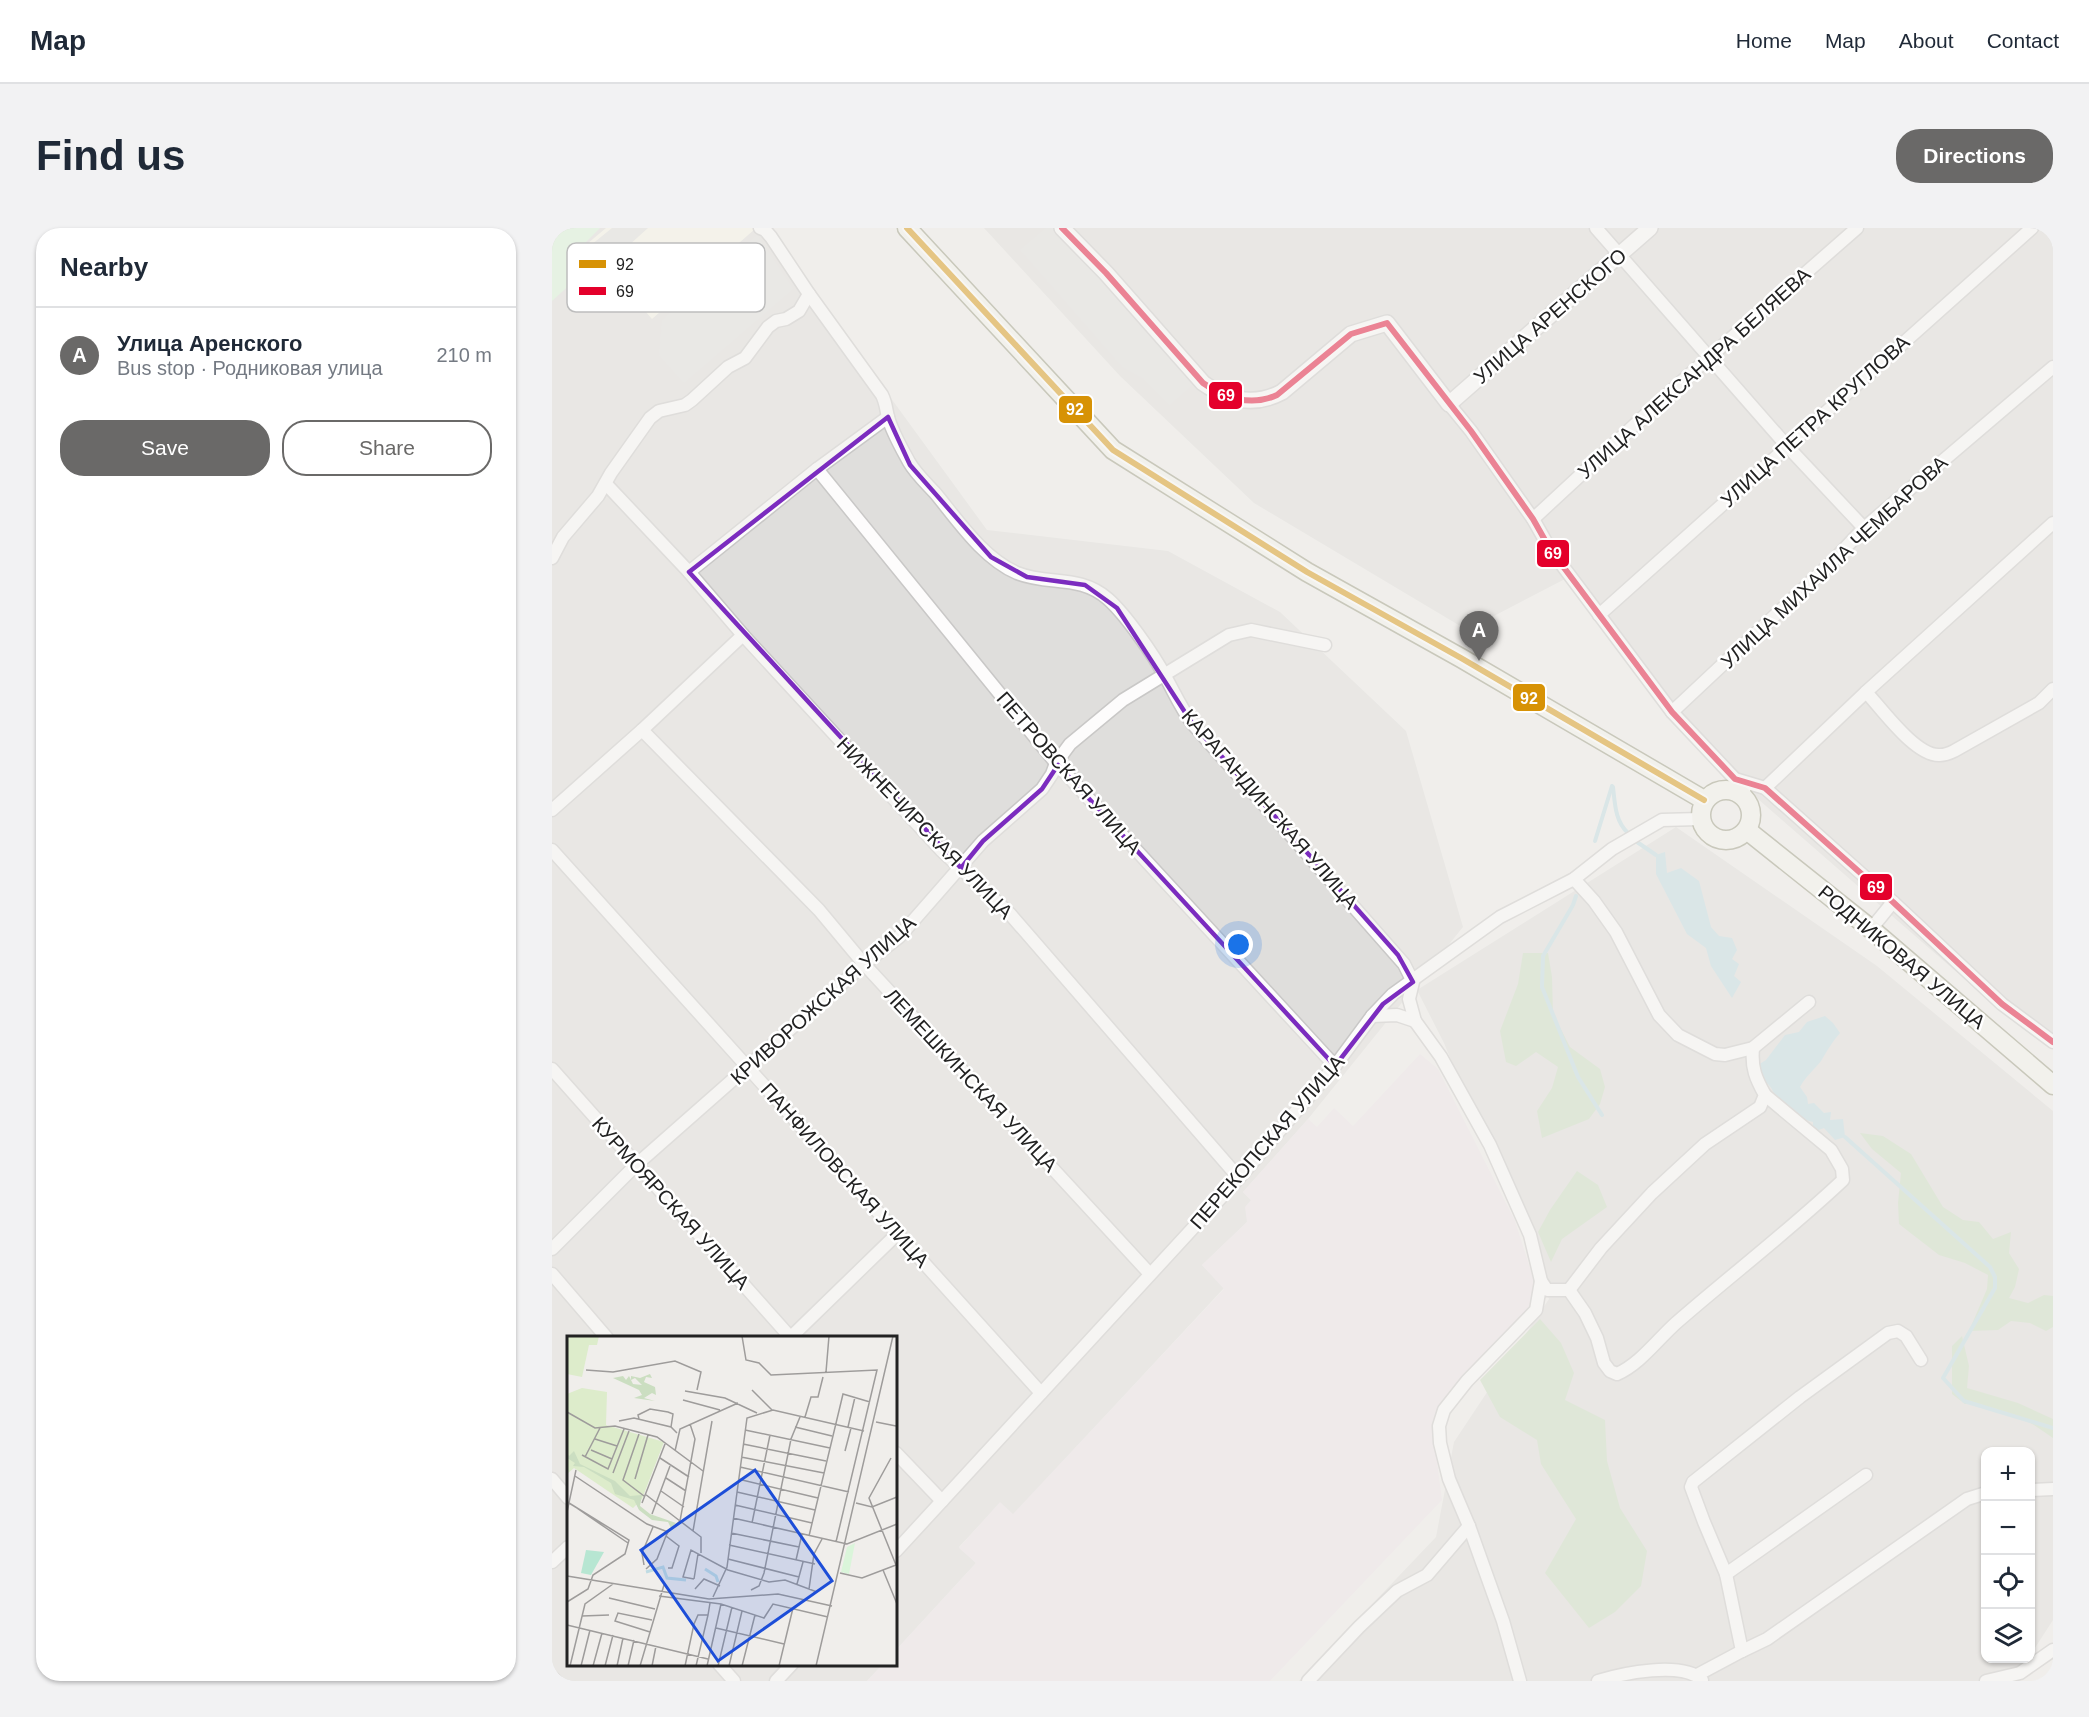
<!DOCTYPE html>
<html lang="en">
<head>
<meta charset="utf-8">
<style>
  :root { --surface:#fff; --page:#f2f2f3; --text:#1f2937; --muted:#747a83; --line:#e0e1e3; --accent:#6a6968 }
  body { margin:0; font-family:Arial,sans-serif; background:var(--page); color:var(--text) }
  .controls { position:absolute; right:18px; bottom:18px; display:grid; overflow:hidden; border-radius:12px; box-shadow:0 2px 4px #0004 }
  .controls button { width:54px; height:54px; display:grid; place-items:center; padding:0; border:0; border-bottom:2px solid var(--line); background:var(--surface); color:var(--text); font:30px sans-serif }
  .you { position:absolute; left:687px; top:717px; width:21px; height:21px; margin:-15px; border:4px solid #fff; border-radius:50%; background:#1a73e8; box-shadow:0 0 0 9px #1a73e833 }
  .badge { display:grid; place-items:center; width:39px; height:39px; border-radius:50%; background:var(--accent); color:#fff; font-size:20px; font-weight:700 }
  .pin { position:absolute; translate:-50% -50px; filter:drop-shadow(0 2px 3px #0008) }
  .pin::after { content:''; position:absolute; top:32px; width:21px; height:18px; background:inherit; clip-path:polygon(0 0,100% 0,50% 100%) }
  .list { margin:0; padding:0; list-style:none }
  h2 { display:flex; justify-content:space-between; align-items:center; height:78px; margin:0; padding:0 24px; font-size:26px }
  h2 small { font-size:20px; font-weight:400; color:var(--muted) }
  .list li { display:grid; grid-template-columns:39px 1fr auto; gap:18px; align-items:center; box-sizing:border-box; height:96px; padding:0 24px; border-top:2px solid var(--line) }
  .list b { display:block; font-size:22px; white-space:nowrap }
  .list p { margin:0; font-size:20px; white-space:nowrap; color:var(--muted) }
  .list em { font-size:20px; font-style:normal; color:var(--muted) }
  .actions { display:flex; gap:12px; padding:18px 24px }
  .actions a { flex:1; padding:14px 0; border:2px solid var(--accent); border-radius:24px; text-align:center; font-size:21px; color:var(--accent) }
  .actions .main { background:var(--accent); color:#fff }
  .icon { flex:none; width:33px; height:33px; fill:none; stroke:currentColor; stroke-width:2; stroke-linecap:round; stroke-linejoin:round }
  .map { position:relative; flex:none; width:1501px; height:1453px; overflow:hidden; border-radius:24px }
  header { display:flex; align-items:center; gap:36px; box-sizing:border-box; height:84px; padding:0 30px; background:var(--surface); border-bottom:2px solid var(--line) }
  header strong { font-size:28px }
  nav { display:flex; gap:33px; margin-inline-start:auto; font-size:21px }
  .intro { display:flex; align-items:center; justify-content:space-between; box-sizing:border-box; height:144px; padding:0 36px }
  h1 { margin:0; font-size:42px }
  .button { padding:15px 27px; border-radius:24px; background:var(--accent); color:#fff; font-size:21px; font-weight:700 }
  main { display:flex; gap:36px; padding:0 36px }
  aside { flex:1; background:var(--surface); border-radius:24px; box-shadow:0 2px 4px #0004 }
  .map>svg:first-child { display:block }
  .residential { fill:#dfdedc }
  .industrial { fill:#ede4e9 }
  .education { fill:#f8f7e8 }
  .forest { fill:#cbdec1 }
  .park { fill:#daf5da }
  .parking { fill:#e0dfde }
  .water { fill:#bfdbe3 }
  .lines { fill:none; stroke-linecap:round; stroke-linejoin:round }
  .stream { stroke:#bfdbe3; stroke-width:4 }
  .minor-casing { stroke:#c9c8c7; stroke-width:15 }
  .tertiary-casing { stroke:#c9c8c7; stroke-width:18 }
  .secondary-casing { stroke:#999a82; stroke-width:21 }
  .minor { stroke:#fdfcfc; stroke-width:12 }
  .tertiary { stroke:#fdfcfc; stroke-width:15 }
  .secondary { stroke:#f4f4ed; stroke-width:18 }
  .bus-1-casing { stroke:#fff; stroke-width:10 }
  .bus-2-casing { stroke:#fff; stroke-width:10 }
  .bus-1 { stroke:#d79205; stroke-width:6 }
  .bus-2 { stroke:#e4002b; stroke-width:6 }
  .marked { fill:none; stroke:#7b2cbf; stroke-width:4.5; stroke-linejoin:round }
  .labels { text-anchor:middle; dominant-baseline:central; stroke-width:5; stroke-linejoin:round; paint-order:stroke }
  .street-label { font-size:20px; fill:#222; stroke:#fff }
  .inset-river { fill:none; stroke:#bfdbe3; stroke-width:3 }
  .inset-road { fill:none; stroke:#9e9c9b; stroke-width:1.5 }
  .view { fill:#1d4ed8; fill-opacity:0.15; stroke:#1d4ed8; stroke-width:3 }
  .inset-edge { fill:none; stroke:#222; stroke-width:3 }
  .key { fill:#fff; stroke:#bdbdbd; stroke-width:1.5 }
  .key-label { font-size:16px; fill:#222 }
  .line-badge { stroke:#fff; stroke-width:2 }
  .badge-label { font-size:16px; text-anchor:middle; font-weight:bold; fill:#fff }
</style>
</head>
<body>
<header>
<strong>Map</strong>
<nav><a>Home</a><a>Map</a><a>About</a><a>Contact</a></nav>
</header>
<div class="intro"><h1>Find us</h1><a class="button">Directions</a></div>
<main>
<aside>
<h2>Nearby<small></small></h2>
<ul class="list">
<li><span class="badge">A</span><div><b>Улица Аренского</b><p>Bus stop · Родниковая улица</p></div><em>210 m</em></li>
</ul>
<div class="actions"><a class="main">Save</a><a>Share</a></div>
</aside>
<div class="map">
<svg width="1501" height="1453" viewBox="0 0 1501 1453">
  <rect width="100%" height="100%" fill="#f0eeeb"/>
  <!-- residential -->
  <g class="residential">
    <polygon points="5,0 215,0 435,302 616,323 728,384 854,503 911,699 756,891 691,964 699,972 695,994 650,1037 672,1060 461,1287 448,1275 407,1319 424,1335 344,1422 344,1110 16,1110 16,1436 330,1437 315,1453 0,1453 0,5"/>
    <polygon points="432,0 1501,0 1501,821 1440,775 1183,551 1078,439 1013,351 915,402 702,275 568,148"/>
    <polygon points="1124,599 1325,738 1501,883 1501,1392 1479,1426 1478,1224 1434,1224 1434,1430 1476,1431 1461,1453 747,1453 884,1309 902,1214 997,1071 892,815 865,762"/>
  </g>
  <!-- industrial -->
  <polygon class="industrial" points="868,826 886,841 963,993 984,1059 984,1072 974,1085 898,1162 885,1182 881,1203 890,1272 718,1453 315,1453 330,1437 344,1436 344,1422 424,1335 407,1320 448,1274 461,1286 672,1061 650,1037 695,994 693,979 699,972 691,964 756,891 765,899 782,880 801,898"/>
  <!-- education -->
  <polygon class="education" points="54,0 202,0 203,1 100,91 35,16"/>
  <!-- forest -->
  <g class="forest">
    <polygon points="971,725 996,725 1000,749 1001,786 1018,819 1048,841 1053,859 1048,876 1037,891 990,910 985,883 1000,860 1006,839 984,824 964,838 954,834 948,803 966,756"/>
    <polygon points="1308,905 1331,908 1359,926 1391,979 1411,992 1427,994 1441,1011 1459,1004 1457,1025 1467,1041 1463,1059 1457,1070 1476,1075 1492,1067 1501,1068 1501,1099 1494,1103 1478,1095 1459,1093 1446,1102 1417,1103 1435,1061 1436,1047 1413,1035 1387,1027 1347,996 1346,975 1349,945 1320,921"/>
    <polygon points="1025,943 1046,957 1055,979 1010,1011 999,1034 986,1004 998,982"/>
    <polygon points="988,1091 1009,1115 1022,1145 1013,1172 1053,1192 1055,1233 1068,1280 1095,1323 1089,1358 1063,1384 1037,1400 993,1345 1024,1291 989,1236 985,1212 948,1189 928,1152"/>
    <polygon points="1410,1108 1417,1138 1415,1160 1466,1175 1501,1191 1501,1210 1482,1197 1461,1186 1445,1185 1429,1176 1413,1176 1400,1166 1400,1118"/>
  </g>
  <!-- park -->
  <polygon class="park" points="0,0 48,0 33,15 44,33 0,73"/>
  <!-- parking -->
  <g class="parking">
    <polygon points="60,0 96,0 56,36 39,17"/>
    <polygon points="494,0 507,0 642,156 618,177 592,151 570,139 468,22"/>
    <polygon points="205,7 241,61 132,155 107,127 110,92"/>
  </g>
  <!-- water -->
  <g class="water">
    <polygon points="1113,624 1115,645 1129,640 1147,653 1159,699 1167,708 1180,710 1185,722 1180,731 1187,736 1182,748 1189,754 1180,770 1159,738 1154,720 1135,706 1104,646 1104,627"/>
    <path d="M1273 788 1281 795 1288 805C1280 814 1275 823 1269 833 1262 842 1254 848 1248 859L1255 869 1256 876 1262 875 1272 885 1279 884 1278 892 1291 891 1293 909 1283 912 1272 900 1261 904V894C1249 891 1236 885 1228 875 1221 867 1221 857 1211 853L1206 837 1214 832 1233 807 1247 804 1255 794Z"/>
  </g>
  <g class="lines">
    <!-- stream -->
    <g class="stream">
      <path d="M1061 559C1063 576 1063 593 1076 605"/>
      <polyline points="1043,613 1060,558"/>
      <polyline points="1085,614 1104,627"/>
      <polyline points="1024,668 1021,677 991,728 990,759 1026,849 1050,887"/>
      <polyline points="1293,909 1438,1039 1443,1049 1443,1060 1391,1150 1412,1173 1501,1200"/>
    </g>
    <defs>
      <g id="minor">
        <path d="M208 0 213 2 219 9 257 66 330 167C334 175 334 181 336 189 340 204 350 221 357 234 364 246 375 256 384 266 407 294 431 330 465 345 497 358 527 346 556 371 574 387 601 426 613 448 622 464 629 480 640 495L852 736 861 754 857 771 863 793 889 829 938 917 978 1007 989 1053 995 1062H1017L1033 1085 1045 1110 1052 1135 1058 1143 1065 1146C1088 1136 1105 1112 1124 1095 1179 1047 1237 1003 1291 952L1290 941 1279 922 1213 867"/>
        <polyline points="1044,0 1235,218 1312,300"/>
        <polyline points="897,176 919,203 981,291 998,321 1120,484 1183,551 1213,560 1341,674 1450,776 1501,814"/>
        <polyline points="265,241 504,535 783,838"/>
        <polyline points="54,256 137,344 191,407 389,622 458,686 687,950"/>
        <polyline points="981,291 1128,155 1305,0"/>
        <polyline points="0,330 11,309 46,268 59,245 98,190 107,183 133,177 140,172 176,139 193,130 216,99 224,93 234,91 247,83 257,66"/>
        <polyline points="137,344 265,241 336,189"/>
        <polyline points="1047,387 1480,0"/>
        <polyline points="1314,464 1501,295"/>
        <polyline points="1120,484 1280,334 1312,300 1501,139"/>
        <polyline points="90,502 267,682 312,736 598,1046"/>
        <path d="M1213 560 1314 464C1330 481 1364 529 1388 527 1393 527 1398 525 1402 523L1487 475 1501 461"/>
        <polyline points="1190,566 1195,555"/>
        <polyline points="0,582 90,502 191,407"/>
        <polyline points="0,622 489,1165"/>
        <polyline points="1022,651 1042,673 1064,704 1107,787 1126,807 1163,826 1173,827 1201,820 1257,774"/>
        <polyline points="1319,701 1341,674"/>
        <polyline points="820,788 845,787 863,793"/>
        <polyline points="0,841 239,1110"/>
        <polyline points="0,1021 84,937 312,736 347,709 431,613 490,561 500,546 504,535 518,516 571,472 677,407 699,402 773,417"/>
        <polyline points="0,1046 55,1110"/>
        <path d="M1017 1062 1049 1020 1100 965 1153 916 1208 879 1213 867C1204 851 1199 840 1201 820"/>
        <polyline points="238,1110 345,1006"/>
        <polyline points="344,1225 390,1273"/>
        <polyline points="0,1251 16,1270"/>
        <polyline points="1478,1262 1501,1261"/>
        <polyline points="344,1323 687,950 783,838 820,788 841,766 948,689 1022,651 1060,621 1110,592 1147,591"/>
        <polyline points="0,1334 16,1319"/>
        <polyline points="1174,1346 1314,1247"/>
        <polyline points="1190,1423 1215,1411 1415,1271 1434,1265"/>
        <polyline points="167,1436 182,1453"/>
        <polyline points="1145,1447 1190,1423 1174,1346 1152,1294 1139,1259 1141,1254 1248,1169 1336,1105 1346,1103 1354,1108 1369,1132"/>
        <polyline points="0,1449 4,1453"/>
        <polyline points="224,1453 240,1436"/>
        <polyline points="756,1453 807,1399 845,1363 875,1347 917,1298"/>
        <polyline points="968,1453 951,1393 917,1298 897,1251 888,1215 887,1198 892,1182 915,1153 984,1082 989,1053"/>
        <path d="M1046 1453C1071 1445 1130 1433 1150 1452"/>
        <polyline points="1434,1453 1468,1445 1501,1422"/>
      </g>
      <path id="tertiary" d="M510 0 554 45 651 155C675 172 702 179 730 164L799 106 835 95 897 176 1098 0"/>
      <g id="secondary">
        <polyline points="355,0 561,222 755,344 909,430 1152,572"/>
        <circle cx="1174" cy="587" r="25"/>
        <polyline points="1196,603 1319,701 1501,857"/>
      </g>
    </defs>
    <!-- minor casing -->
    <use href="#minor" class="minor-casing"/>
    <!-- tertiary casing -->
    <use href="#tertiary" class="tertiary-casing"/>
    <!-- secondary casing -->
    <use href="#secondary" class="secondary-casing"/>
    <!-- minor -->
    <use href="#minor" class="minor"/>
    <!-- tertiary -->
    <use href="#tertiary" class="tertiary"/>
    <!-- secondary -->
    <use href="#secondary" class="secondary"/>
    <defs>
      <polyline id="bus-1" points="355,0 561,222 755,344 909,430 1152,572"/>
      <path id="bus-2" d="M510 0 554 45 651 155C672 170 699 179 725 167L799 106 835 95 919 203 981 291 998 321 1120 484 1183 551 1213 560 1341 674 1450 776 1501 814"/>
    </defs>
    <!-- bus-1 casing -->
    <use href="#bus-1" class="bus-1-casing"/>
    <!-- bus-2 casing -->
    <use href="#bus-2" class="bus-2-casing"/>
    <!-- bus-1 -->
    <use href="#bus-1" class="bus-1"/>
    <!-- bus-2 -->
    <use href="#bus-2" class="bus-2"/>
  </g>
  <!-- marked area -->
  <path d="M0 0H1501V1453H0ZM336 189 358 237 439 329 475 349 533 357 565 380 640 495 846 727 861 754 831 776 783 838 506 537 490 561 431 613 409 640 137 344Z" fill="#f0eeeb" fill-opacity=".55" fill-rule="evenodd"/>
  <path class="marked" d="M336 189 358 237 439 329 475 349 533 357 565 380 640 495 846 727 861 754 831 776 783 838 506 537 490 561 431 613 409 640 137 344Z"/>
  <g class="labels">
    <!-- street labels -->
    <g class="street-label">
      <text transform="translate(998 88) rotate(-41)">УЛИЦА АРЕНСКОГО</text>
      <text transform="translate(1142 145) rotate(-42)">УЛИЦА АЛЕКСАНДРА БЕЛЯЕВА</text>
      <text transform="translate(1263 193) rotate(-42)">УЛИЦА ПЕТРА КРУГЛОВА</text>
      <text transform="translate(1282 334) rotate(-43)">УЛИЦА МИХАИЛА ЧЕМБАРОВА</text>
      <text transform="translate(517 545) rotate(49)">ПЕТРОВСКАЯ УЛИЦА</text>
      <text transform="translate(718 581) rotate(49)">КАРАГАНДИНСКАЯ УЛИЦА</text>
      <text transform="translate(373 600) rotate(46)">НИЖНЕЧИРСКАЯ УЛИЦА</text>
      <text transform="translate(1350 729) rotate(40)">РОДНИКОВАЯ УЛИЦА</text>
      <text transform="translate(271 772) rotate(-42)">КРИВОРОЖСКАЯ УЛИЦА</text>
      <text transform="translate(419 852) rotate(47)">ЛЕМЕШКИНСКАЯ УЛИЦА</text>
      <text transform="translate(715 914) rotate(-49)">ПЕРЕКОПСКАЯ УЛИЦА</text>
      <text transform="translate(293 947) rotate(48)">ПАНФИЛОВСКАЯ УЛИЦА</text>
      <text transform="translate(119 975) rotate(48)">КУРМОЯРСКАЯ УЛИЦА</text>
    </g>
  </g>
  <!-- overview -->
  <g transform="translate(15 1108)">
    <rect width="330" height="330" fill="#f0eeeb"/>
    <path d="M0 0H32L30 9H22L15 41 0 38ZM15 52 40 56 39 89 97 106 75 163 66 172 7 132 0 138V58Z" fill="#ddeccb"/>
    <path d="M83 38 85 42 79 41 77 46 88 51 89 59 85 57 77 62 88 65 67 62 75 59 72 54 46 42 56 40 59 44 62 40 66 48 75 49 68 42 64 44V40L73 42ZM7 115 13 128 48 145 63 160 75 159 73 170 83 178 109 187 104 192 101 186 85 184 72 174 67 164 48 158 44 147 17 131 6 130 8 127 0 122V117L2 120Z" fill="#cbdec1"/>
    <path d="M288 207 282 238 274 236 280 211Z" fill="#daf5da"/>
    <path d="M19 214 37 216 24 239 14 237Z" fill="#b7e6d2"/>
    <path class="inset-river" d="M138 233 149 240 151 246M79 236 96 231 100 242 119 244"/>
    <path class="inset-road" d="M175 0 179 24 192 27 204 39 310 34 269 206M19 34 46 36 108 25 134 36 130 54M259 36 262 0M185 54 205 74M118 55 158 62 190 77M116 64 153 74M0 76 28 92 48 90 90 101 136 135M238 81 244 61H251L256 41M72 83 71 79 83 73 101 76 106 78 104 91M52 85 67 82 104 91 110 97M309 86 329 90M228 91 265 100M281 91 288 61M178 94 263 112M72 98 56 144 77 160M28 103 50 110M176 108 259 125M24 114 45 123M108 115 113 93 171 67M278 115 284 92M15 119 41 133 57 93M18 121 33 92M174 121 257 137M93 122 122 141M324 122 302 162 329 229M173 131 282 156M46 137 62 95M8 140 80 188 101 196M99 142 119 155M68 143 81 99M171 143 251 162M94 155 117 171M170 156 248 174M78 158 113 185 128 103 123 88M1 166 61 207M75 167 98 108M289 167 305 171 330 161M168 169 245 187M0 176 9 134M85 178 103 130M166 182 280 208 330 188M185 187 203 99M126 195 145 85M101 196 113 185 134 201V217M164 197 232 211M242 200 276 58 303 66M162 209 248 228M161 223 232 241M229 224 235 198M77 229 75 217 86 191M101 232H105L112 210 99 200 101 196M79 233 90 223 99 200M316 234 330 268M273 237 295 242 329 229M0 240 142 263M127 243 116 241 124 214 161 234 202 246 218 244 250 256M127 243 131 218M230 248 236 226M128 253 137 243 153 250M242 253 247 218 255 203M184 254 192 250 197 237 224 103 233 81M92 260 154 268 197 282 206 268 261 281M146 261 160 231 180 82 206 74 297 95M42 262 88 273M147 263H142L211 258 265 270M0 266 21 253 26 239 58 218 62 204 2 167M15 280 42 279M0 289 141 323M149 292 217 308M83 296 48 285 51 277 85 284M3 330 18 268 46 248M14 330 23 294M26 330 35 297M38 330 46 299M50 330 56 302M61 330 67 304M73 330 97 249M85 330 89 310M118 330 127 288 131 279H141L143 267M129 330 141 279M140 330 154 268M151 330 165 271M162 330 175 275M175 330 188 279M212 330 226 272M249 330 326 0"/>
    <path class="view" d="M188 134 265 245 151 325 74 214Z"/>
    <rect width="330" height="330" class="inset-edge"/>
  </g>
  <!-- legend -->
  <rect x="15" y="15" width="198" height="69" rx="9" class="key"/>
  <rect x="27" y="32" width="27" height="8" fill="#d79205"/>
  <rect x="27" y="59" width="27" height="8" fill="#e4002b"/>
  <g class="key-label">
    <text x="64" y="42">92</text>
    <text x="64" y="69">69</text>
  </g>
  <g class="line-badge">
    <rect x="656" y="153" width="35" height="29" rx="6" fill="#e4002b"/>
    <rect x="506" y="167" width="35" height="29" rx="6" fill="#d79205"/>
    <rect x="984" y="311" width="34" height="29" rx="6" fill="#e4002b"/>
    <rect x="960" y="455" width="34" height="29" rx="6" fill="#d79205"/>
    <rect x="1307" y="645" width="34" height="28" rx="6" fill="#e4002b"/>
  </g>
  <g class="badge-label">
    <text x="674" y="173">69</text>
    <text x="523" y="187">92</text>
    <text x="1001" y="331">69</text>
    <text x="977" y="476">92</text>
    <text x="1324" y="665">69</text>
  </g>
</svg>
<div class="controls">
<button>+</button>
<button>−</button>
<button><svg class="icon" aria-label="locate" viewBox="0 0 24 24"><circle cx="12" cy="12" r="6"/><path d="M12 2v4M12 18v4M2 12h4M18 12h4"/></svg></button>
<button><svg class="icon" aria-label="layers" viewBox="0 0 24 24"><path d="M12 4l9 5-9 5-9-5zM3 14l9 5 9-5"/></svg></button>
</div>
<div class="you"></div>
<div class="pin badge" style="left:927px;top:433px">A</div>
</div>
</main>
</body>
</html>
